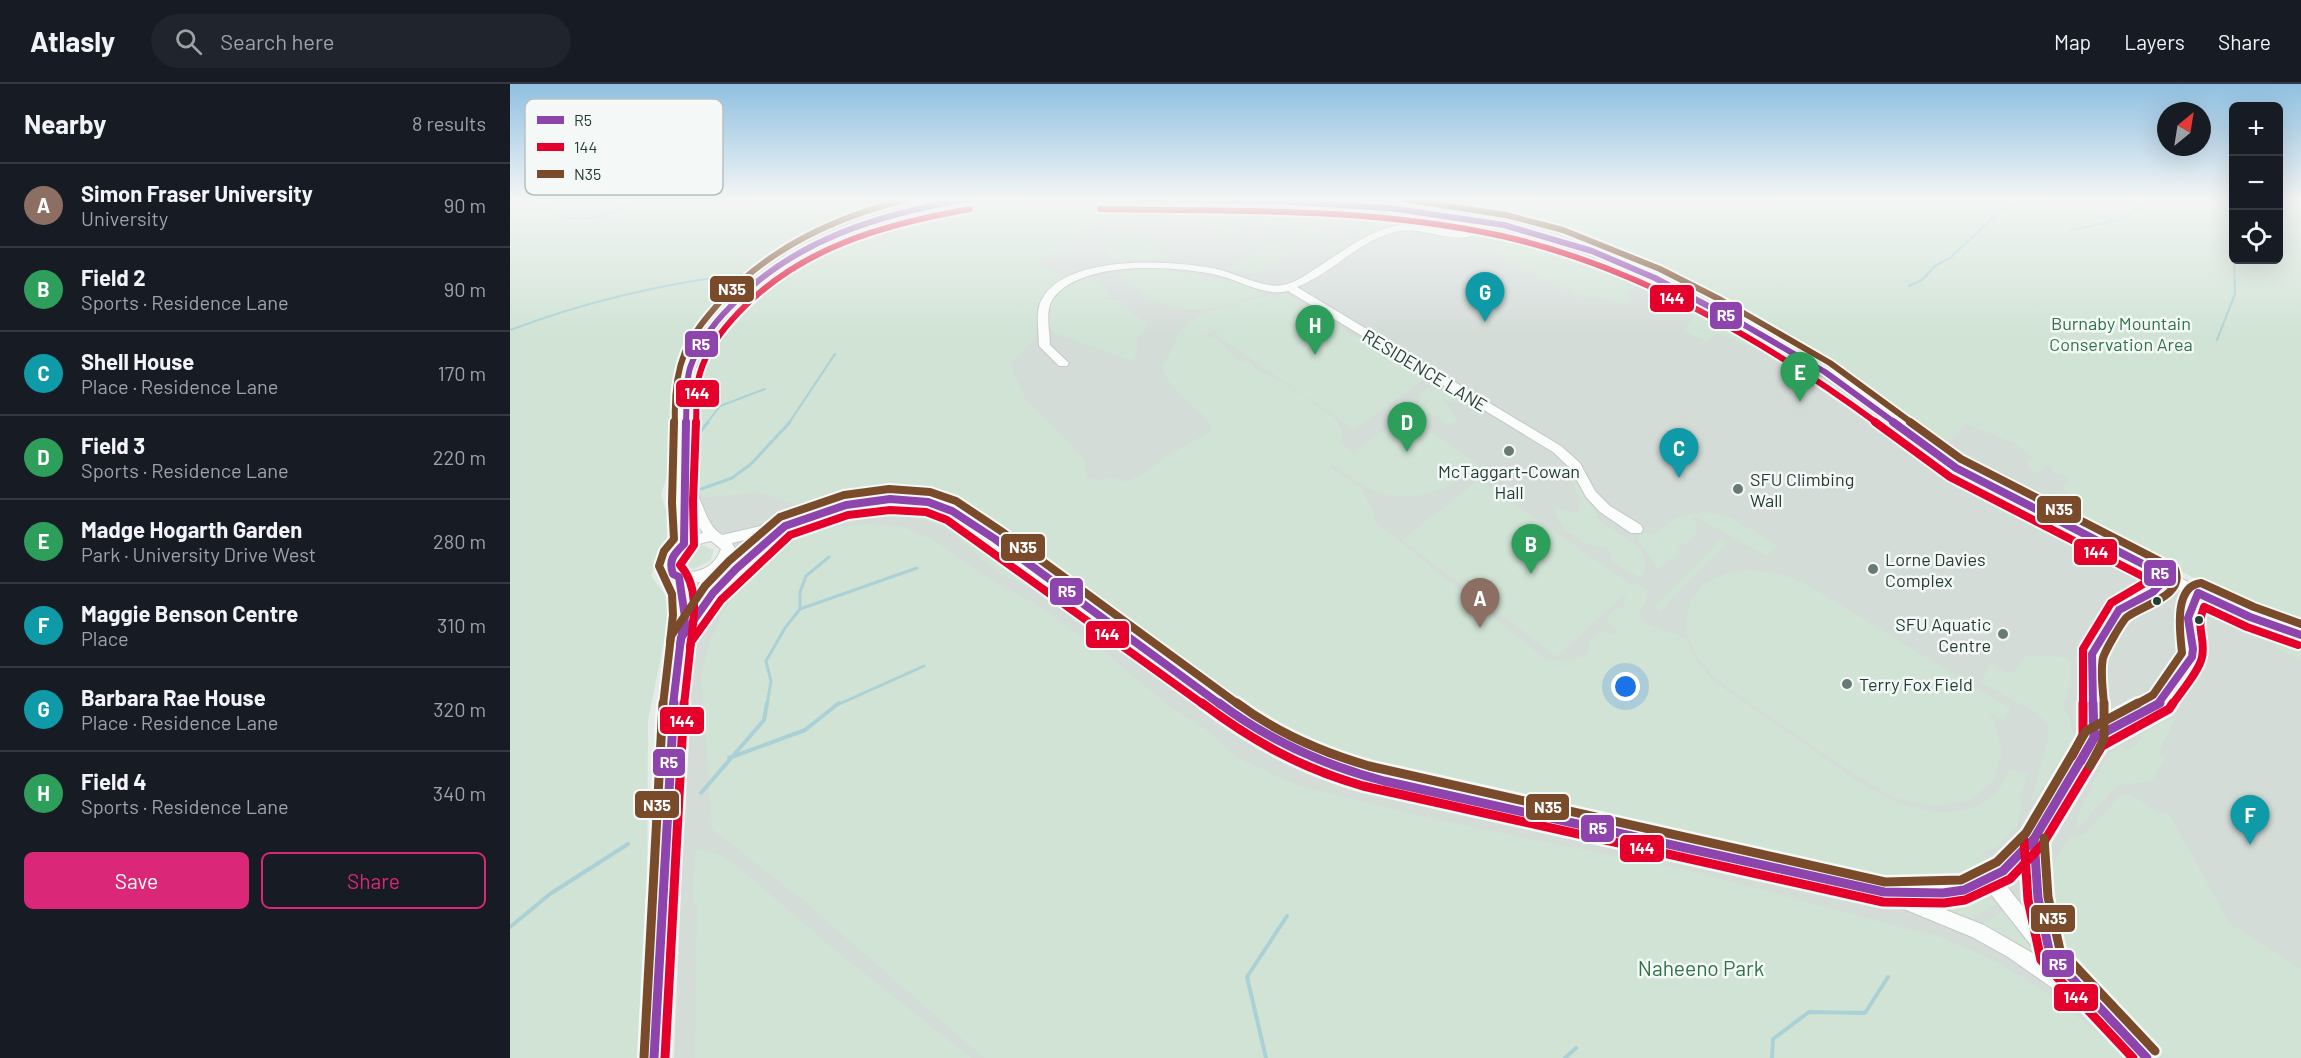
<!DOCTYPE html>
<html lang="en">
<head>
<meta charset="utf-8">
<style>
  :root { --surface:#171b24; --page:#20242c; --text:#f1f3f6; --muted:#9ea1a6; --line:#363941; --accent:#db2777 }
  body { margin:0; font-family:Barlow,sans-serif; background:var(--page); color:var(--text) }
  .controls { position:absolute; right:18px; top:18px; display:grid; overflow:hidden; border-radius:9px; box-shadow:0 6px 24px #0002 }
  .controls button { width:54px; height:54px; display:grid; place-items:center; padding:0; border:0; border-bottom:2px solid var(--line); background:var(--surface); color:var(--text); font:30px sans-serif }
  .compass { position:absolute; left:1647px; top:18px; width:54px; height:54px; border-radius:50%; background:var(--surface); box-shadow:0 6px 24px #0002; rotate:30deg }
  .you { position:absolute; left:1116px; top:603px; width:21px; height:21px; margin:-15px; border:4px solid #fff; border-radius:50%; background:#1a73e8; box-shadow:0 0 0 9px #1a73e833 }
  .badge { display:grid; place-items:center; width:39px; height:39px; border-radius:50%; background:var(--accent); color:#fff; font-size:20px; font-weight:700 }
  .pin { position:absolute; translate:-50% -50px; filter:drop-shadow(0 2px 3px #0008) }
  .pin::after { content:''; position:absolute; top:32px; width:21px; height:18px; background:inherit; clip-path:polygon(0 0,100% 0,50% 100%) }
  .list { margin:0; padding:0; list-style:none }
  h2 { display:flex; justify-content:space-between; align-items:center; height:78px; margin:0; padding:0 24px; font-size:26px }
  h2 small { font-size:20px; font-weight:400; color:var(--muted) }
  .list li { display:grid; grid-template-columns:39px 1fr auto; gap:18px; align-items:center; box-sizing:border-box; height:84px; padding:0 24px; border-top:2px solid var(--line) }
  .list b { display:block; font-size:22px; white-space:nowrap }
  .list p { margin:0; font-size:20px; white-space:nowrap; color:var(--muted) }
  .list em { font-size:20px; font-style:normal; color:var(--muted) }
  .actions { display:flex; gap:12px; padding:18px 24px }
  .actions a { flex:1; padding:14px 0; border:2px solid var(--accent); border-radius:9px; text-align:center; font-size:21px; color:var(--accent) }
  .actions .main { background:var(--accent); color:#fff }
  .icon { flex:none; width:33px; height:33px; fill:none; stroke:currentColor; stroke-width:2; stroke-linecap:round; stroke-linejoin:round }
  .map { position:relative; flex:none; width:1791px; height:974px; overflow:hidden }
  header { display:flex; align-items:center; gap:36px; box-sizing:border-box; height:84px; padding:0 30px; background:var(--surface); border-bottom:2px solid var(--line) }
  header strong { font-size:28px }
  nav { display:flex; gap:33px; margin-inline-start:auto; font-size:21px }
  .search { width:420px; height:54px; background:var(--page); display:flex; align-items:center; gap:15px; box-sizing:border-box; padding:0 21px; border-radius:33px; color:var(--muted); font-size:22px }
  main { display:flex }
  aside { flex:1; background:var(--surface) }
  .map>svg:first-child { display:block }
  .built { fill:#d4dcd8 }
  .green { fill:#d0e3d5 }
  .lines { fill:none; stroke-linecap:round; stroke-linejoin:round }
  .stream-far2 { stroke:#aad2d6; stroke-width:2 }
  .stream-far1 { stroke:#aad2d6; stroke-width:3 }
  .stream { stroke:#aad2d6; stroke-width:4 }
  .minor-tunnel { stroke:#bfc8c4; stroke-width:14; stroke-dasharray:14 7; stroke-linecap:butt }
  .minor-casing { stroke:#c3c8c5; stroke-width:2 }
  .minor { fill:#fbfcfc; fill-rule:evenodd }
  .bus-1-far2-casing { stroke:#f4f9f7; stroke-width:10 }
  .bus-1-far1-casing { stroke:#f4f9f7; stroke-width:12 }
  .bus-1-casing { stroke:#f4f9f7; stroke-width:14 }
  .bus-2-far2-casing { stroke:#f4f9f7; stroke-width:10 }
  .bus-2-far1-casing { stroke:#f4f9f7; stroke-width:12 }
  .bus-2-casing { stroke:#f4f9f7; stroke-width:14 }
  .bus-3-far2-casing { stroke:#f4f9f7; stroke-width:10 }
  .bus-3-far1-casing { stroke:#f4f9f7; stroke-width:12 }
  .bus-3-casing { stroke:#f4f9f7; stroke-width:14 }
  .bus-1-far2 { stroke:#8e44ad; stroke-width:6 }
  .bus-1-far1 { stroke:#8e44ad; stroke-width:8 }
  .bus-1 { stroke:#8e44ad; stroke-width:9 }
  .bus-2-far2 { stroke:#e4002b; stroke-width:6 }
  .bus-2-far1 { stroke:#e4002b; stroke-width:8 }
  .bus-2 { stroke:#e4002b; stroke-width:9 }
  .bus-3-far2 { stroke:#7a4b2a; stroke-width:6 }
  .bus-3-far1 { stroke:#7a4b2a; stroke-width:8 }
  .bus-3 { stroke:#7a4b2a; stroke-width:9 }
  .poi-dot { fill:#687a74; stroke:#f4f9f7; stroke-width:2 }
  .bus-dot { fill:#243d35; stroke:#f4f9f7; stroke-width:2 }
  .labels { text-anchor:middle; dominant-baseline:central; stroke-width:5; stroke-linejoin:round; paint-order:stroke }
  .park-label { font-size:18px; fill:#317247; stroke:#f4f9f7 }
  .street-label { font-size:18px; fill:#243d35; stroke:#f4f9f7 }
  .poi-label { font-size:18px; fill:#243d35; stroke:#f4f9f7; text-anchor:start }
  .near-park-label { font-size:21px; fill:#317247; stroke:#f4f9f7 }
  .key { fill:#f4f9f7; stroke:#b6c1bd; stroke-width:1.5 }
  .key-label { font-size:16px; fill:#243d35 }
  .line-badge { stroke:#f4f9f7; stroke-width:2 }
  .badge-label { font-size:16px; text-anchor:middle; font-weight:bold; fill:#fff }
</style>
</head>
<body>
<header>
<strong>Atlasly</strong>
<div class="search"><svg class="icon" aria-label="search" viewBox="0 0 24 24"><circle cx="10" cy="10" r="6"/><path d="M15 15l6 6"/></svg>Search here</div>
<nav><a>Map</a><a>Layers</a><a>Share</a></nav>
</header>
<main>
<aside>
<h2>Nearby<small>8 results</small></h2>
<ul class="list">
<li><span class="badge" style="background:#8d6e63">A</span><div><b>Simon Fraser University</b><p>University</p></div><em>90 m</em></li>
<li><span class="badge" style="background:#2e9e5b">B</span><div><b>Field 2</b><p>Sports · Residence Lane</p></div><em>90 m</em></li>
<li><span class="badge" style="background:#0f9aa8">C</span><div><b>Shell House</b><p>Place · Residence Lane</p></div><em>170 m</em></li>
<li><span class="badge" style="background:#2e9e5b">D</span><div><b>Field 3</b><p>Sports · Residence Lane</p></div><em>220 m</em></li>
<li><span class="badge" style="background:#2e9e5b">E</span><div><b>Madge Hogarth Garden</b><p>Park · University Drive West</p></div><em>280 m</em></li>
<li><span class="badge" style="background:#0f9aa8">F</span><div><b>Maggie Benson Centre</b><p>Place</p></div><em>310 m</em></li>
<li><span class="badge" style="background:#0f9aa8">G</span><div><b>Barbara Rae House</b><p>Place · Residence Lane</p></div><em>320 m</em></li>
<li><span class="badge" style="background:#2e9e5b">H</span><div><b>Field 4</b><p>Sports · Residence Lane</p></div><em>340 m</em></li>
</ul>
<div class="actions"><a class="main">Save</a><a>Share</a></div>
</aside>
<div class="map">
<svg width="1791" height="974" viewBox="0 0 1791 974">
  <rect width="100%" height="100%" fill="#e6ebe8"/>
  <!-- built -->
  <polygon class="built" points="499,116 836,123 896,128 985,143 1091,175 1158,205 1287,275 1345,312 1363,327 1465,327 1572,379 1586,444 1593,466 1697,524 1791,558 1791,974 164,974 180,596 191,540 205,514 232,483 221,450 210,449 201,443 188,421 183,400 180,370 184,302 190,274 212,235 241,205 285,174 317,156 361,138 410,124 463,117"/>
  <!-- green -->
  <g class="green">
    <polygon points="0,115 432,115 411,118 361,131 321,147 244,188 192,238 176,277 172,318 158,357 160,382 151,411 156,425 157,455 141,492 154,509 161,525 138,636 137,845 128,974 0,974"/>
    <polygon points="761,115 1723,115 1724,176 1768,176 1769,115 1791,115 1791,541 1759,528 1738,524 1722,511 1700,502 1539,421 1539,417 1555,416 1557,410 1552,402 1561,397 1560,394 1542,388 1541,382 1536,381 1527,390 1520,386 1517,379 1522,374 1506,360 1456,340 1439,359 1426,356 1310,279 1198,220 1171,203 1070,159 1017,143 941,126 894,120"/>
    <path d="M493 116 860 125 930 133 877 141 855 152 819 132 799 142 835 163 820 167 814 160 780 142 771 146 741 130 724 139 730 146 717 151 682 132 656 137 634 132C619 142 613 130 597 132 589 144 569 142 567 158L551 162 530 180 531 183H538L557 193 539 206C534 242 530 256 500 279L517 318 551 350 576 378V393L588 396 602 393 617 398 640 386 658 371 700 348 701 341C688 321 655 306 652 279L657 276 669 249 692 229 762 211 752 221 774 208 914 295 844 345 704 250 725 237 696 251 709 255 725 275 740 279 749 287 771 297 826 335 833 349 830 361 832 360 843 369 891 334H900L970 381C937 406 900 424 859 404 845 397 833 386 820 380L821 384 850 403 864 429 866 438 1035 575 1058 577 1076 571 1082 553 1093 547 1103 551 1107 546 1096 536 1103 526 1114 523V514L1121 504 1047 573 892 456 969 396 1122 501 1124 499 1138 506 1136 518 1129 528 1132 538 1178 555C1182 574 1191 585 1206 598 1233 618 1261 637 1289 656 1337 689 1400 745 1463 723 1483 716 1492 706 1499 685L1518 690 1510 711 1513 727H1510L1507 742 1485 765H1479L1472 770 1473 777C1437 803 1390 800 1348 793L1066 730 1032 718 954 697 837 673 770 646 570 505 512 459 447 412 400 401 366 404 289 421 246 408 195 414 184 401C185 358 183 310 195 268 207 228 301 154 342 151L355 161 361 162 391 152 394 148 392 145 396 141 390 139 391 131C425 120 458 118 493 116Z"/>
    <polygon points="981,146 1023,155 1123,192 1134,199 1152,203 1248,258 1245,265 1208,249 1197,258 1175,247 1184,233 1181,229 1125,202 1115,209 1123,215 1116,221 1088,213 1071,214 955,155"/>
    <polygon points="611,147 627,148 665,176 604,177 595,166 586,159"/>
    <polygon points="756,161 775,162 784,169 743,190 716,184"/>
    <path d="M656 185 742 201 757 207 754 210C708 222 682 237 637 212 626 205 616 200 608 190L615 186Z"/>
    <polygon points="581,193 588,194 599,211 595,215 612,217 623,230 638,239 626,257 628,266 623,277 544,249 537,242 542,214 558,201"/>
    <polygon points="920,301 933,302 937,305 941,304 963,318 941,318 933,315 948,336 941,340 934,339 927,332 913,330 908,322 910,310"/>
    <path d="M1068 395C1075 408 1080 423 1088 434 1099 449 1149 461 1132 493L1117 487 1102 477 1098 463 1081 462 1055 446 1043 424 1066 429 1068 427 1070 414 1062 399Z"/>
    <path d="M385 423 428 432 454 447 518 493 525 500V502C494 500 473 475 451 456 410 423 365 430 317 439 326 427 369 425 385 423Z"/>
    <polygon points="1193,428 1220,433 1268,462 1257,472 1182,431 1186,440 1186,451 1177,459 1167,461 1171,467 1166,475 1158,476 1148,486 1139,471 1129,460 1130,448 1144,450 1165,434"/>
    <path d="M357 440 390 442 424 456 474 492 527 521 594 568 660 623 696 645 726 673 789 702 946 740 1182 787 1401 846C1421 848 1440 857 1458 865 1522 893 1565 929 1616 974H474L293 816 202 745 191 591 198 562 213 528 245 477 289 447Z"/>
    <polygon points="1211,455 1218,459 1159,517 1160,519 1150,528 1144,524"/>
    <polygon points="193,461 204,466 200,477 184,485 171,482 171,475 177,467"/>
    <polygon points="1239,486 1267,489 1294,499 1501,625 1493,636 1478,628 1483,634 1492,667 1484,696 1460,716 1425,722 1385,714 1348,693 1208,597 1186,572 1176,546 1179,520 1193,501 1214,490"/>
    <polygon points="1759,552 1791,560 1791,577 1768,565 1758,556"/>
    <polygon points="1517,571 1554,573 1563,578 1560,584 1562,601 1559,603 1556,616 1553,616 1554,626 1561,634 1561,646 1566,651 1525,715 1521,717 1538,655 1538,642 1529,630 1470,598 1482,580 1497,589 1499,586 1504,589"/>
    <polygon points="1658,635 1665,635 1649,667 1655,676 1642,697 1608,701 1571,741 1565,744 1570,726 1598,670 1610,663 1617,666 1627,661 1626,658 1632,655 1631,651"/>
    <path d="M1612 710C1629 710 1642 730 1659 730L1720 840 1791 885V974H1652C1620 942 1582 910 1558 871 1550 857 1547 842 1542 828L1544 825 1542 811 1539 807 1544 780 1553 761 1561 758 1559 754 1575 750Z"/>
    <polygon points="186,765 207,770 228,783 320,862 461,974 185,974 187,824 182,816"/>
    <polygon points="1482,815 1487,819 1461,836 1433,823"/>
    <polygon points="1493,827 1527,872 1528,872 1470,841"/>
  </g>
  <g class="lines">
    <!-- stream-far2 -->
    <g class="stream-far2">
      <path d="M0 126 38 124C67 147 106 127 136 115"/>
      <polyline points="1561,146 1609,136 1644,115"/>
      <polyline points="1399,202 1412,196 1425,182 1440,174 1484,133 1513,115"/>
      <path d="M0 246C77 217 156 199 238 189"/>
      <polyline points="1707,256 1725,210 1724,171"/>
      <polyline points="197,339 210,322 255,305"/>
      <polyline points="279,339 325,270"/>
    </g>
    <!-- stream-far1 -->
    <g class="stream-far1">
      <polyline points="188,373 188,351 198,338"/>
      <polyline points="191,405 222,394 241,380 280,338"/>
      <polyline points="290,525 407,484"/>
      <polyline points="257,621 261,597 256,577 275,544 290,525 290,508 296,492 319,473"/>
      <polyline points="327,621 414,582"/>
    </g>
    <!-- stream -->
    <g class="stream">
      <polyline points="219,674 295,646 329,619"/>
      <polyline points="191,709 254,636 257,619"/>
      <polyline points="0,843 40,810 118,760"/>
      <polyline points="756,974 737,893 777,832"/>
      <polyline points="1055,974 1066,964"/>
      <polyline points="1262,974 1263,955 1299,928 1355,929 1378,893"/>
    </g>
    <!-- minor-tunnel -->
    <g class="minor-tunnel">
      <polyline points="1582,570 1605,532"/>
      <polyline points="1657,612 1682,573"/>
    </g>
    <defs>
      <g id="minor">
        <path d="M440 115H463L458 118C369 131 276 159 217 232 203 248 190 266 185 287 176 323 184 363 180 401 195 415 193 439 212 451L264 439 269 442C323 415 385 396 442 422 459 430 474 441 490 451L745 637C786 663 828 679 874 690L1374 800 1433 801 1453 798 1487 781 1518 749 1576 653 1575 570 1577 566 1582 564 1587 566 1589 570 1591 642 1645 614C1651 609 1654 604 1662 607L1664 612 1655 624 1589 659 1532 756 1537 814 1548 866 1644 967 1646 974H1624L1592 939 1498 873 1462 853 1372 816 874 704C824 692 778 674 735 647L453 440C386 399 318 426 255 461V467L208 513 182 549 179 550 173 584 153 974H135L159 584 168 533 163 495 158 494 152 479 157 469 167 459C168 445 166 432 166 418 167 400 169 382 169 363 169 338 167 311 174 286 179 266 192 248 205 232 263 162 351 128 440 115ZM179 422 183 433 193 449 181 452ZM247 453 225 465 222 459ZM201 457 211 465C205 483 187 492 168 486L166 479C174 465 186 460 201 457ZM229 476 203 501 216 482ZM190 498 179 515 177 499ZM1517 774 1519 814 1524 837 1492 796 1499 793ZM1476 804 1531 874 1474 841 1413 817 1454 814Z"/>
        <path d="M585 115 821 116 894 122 975 134 1077 163 1153 195 1300 273 1346 302 1433 370 1479 397 1712 515 1791 545V557L1692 517C1689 524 1685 530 1685 537 1686 551 1693 564 1687 577L1682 579 1677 577 1671 534 1680 512 1659 501C1644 516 1624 520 1610 536H1600L1598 532C1608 513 1633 509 1648 495L1471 403 1425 376 1338 308 1292 279 1145 199 1069 167 987 143 977 141C958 169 916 141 889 147 850 155 823 189 787 203L1051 362 1070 379 1085 407 1100 422 1131 441 1133 445 1131 449H1121L1090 428 1076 413 1061 385 1043 368 778 207C755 213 729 196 707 191 666 182 570 175 542 216 535 227 540 248 540 261L559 279 557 282H549L529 262C529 248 525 230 531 217 554 169 664 176 707 185 725 189 755 205 773 201 784 199 796 191 805 185 832 168 858 146 890 141 914 137 951 158 968 140L894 128 821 122 590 118Z"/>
      </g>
    </defs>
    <!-- minor casing -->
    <use href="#minor" class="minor-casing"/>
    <!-- minor -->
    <use href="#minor" class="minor"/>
    <defs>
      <g id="bus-1-far2">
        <polyline points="590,115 764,117 880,124 994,141 1082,167 1145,194 1236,242 1315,288 1385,339"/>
        <path d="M176 339C177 322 175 301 180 284 188 261 203 240 220 223 283 156 369 130 458 115"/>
      </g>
      <g id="bus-1-far1">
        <polyline points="1383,338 1446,384 1658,493 1643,508 1609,526 1582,570 1583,621"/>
        <path d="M170 561 175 533 169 493 163 490C158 476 164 470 174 460L176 338"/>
        <polyline points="163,621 171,554 203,509 226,485 275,442 336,421 380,415 418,418 442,427 485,455 711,621"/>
        <polyline points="1647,621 1682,573 1683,565 1678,534 1688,509 1740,533 1791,551"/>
      </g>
      <g id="bus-1">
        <path d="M709 619C760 657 813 681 874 697L1374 808 1433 809 1454 806 1493 787 1524 755 1584 654 1650 619"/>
        <polyline points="1571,677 1584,654 1583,619"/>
        <polyline points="1524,755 1528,814 1540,871 1637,974"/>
        <polyline points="144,974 164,619"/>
      </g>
      <g id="bus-2-far2">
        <path d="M590 125C723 127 861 123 992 152 1129 183 1255 257 1367 339"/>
        <path d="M186 339C187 323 185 304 190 289 197 265 212 246 229 228 291 163 375 140 460 125"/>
      </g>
      <g id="bus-2-far1">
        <polyline points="1365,338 1440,393 1640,496 1601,519 1573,565 1573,621"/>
        <path d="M180 563C184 536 190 503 170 481L184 461 183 417 186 338"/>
        <polyline points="174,621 181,558 211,516 280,451 338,431 380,426 416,428 437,436 694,621"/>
        <path d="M1662 621C1670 609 1690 586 1692 573 1696 554 1685 544 1694 523L1737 543 1788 561"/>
      </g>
      <g id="bus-2">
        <path d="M692 619C744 658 791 684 853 702L1373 818 1434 819 1455 816 1500 795 1532 761 1592 662 1659 625 1663 619"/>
        <polyline points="1562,672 1573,651 1573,619"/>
        <polyline points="1514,756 1518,816 1531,876 1623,974"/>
        <polyline points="155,974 174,619"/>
      </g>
      <g id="bus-3-far2">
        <polyline points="892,115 996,131 1053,146 1150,185 1211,216 1320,279 1402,339"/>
        <path d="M165 339C164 315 166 290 175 268 183 249 196 234 209 219 260 163 326 133 398 115"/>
      </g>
      <g id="bus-3-far1">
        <path d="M1400 338 1451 375 1665 485C1676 512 1632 521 1617 533 1612 537 1595 567 1593 574 1590 587 1593 606 1594 621"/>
        <polyline points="160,559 163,531 162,510 149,482 154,467 164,455 162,419 164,338"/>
        <polyline points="153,621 161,552 195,502 219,477 270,433 334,411 379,405 420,408 446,417 491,447 729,621"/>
        <path d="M1625 621 1643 611 1672 569C1670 549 1663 502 1691 499L1744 523 1791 540"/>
      </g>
      <g id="bus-3">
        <path d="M727 619C767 649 811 668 859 682L1375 798 1451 796 1487 778 1516 749 1576 647 1628 619"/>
        <polyline points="1580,682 1594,655 1594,619"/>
        <polyline points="1534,754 1538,813 1550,866 1645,967"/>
        <polyline points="134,973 153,619"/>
      </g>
    </defs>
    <!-- bus-1-far2 casing -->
    <use href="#bus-1-far2" class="bus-1-far2-casing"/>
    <!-- bus-1-far1 casing -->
    <use href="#bus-1-far1" class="bus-1-far1-casing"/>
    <!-- bus-1 casing -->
    <use href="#bus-1" class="bus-1-casing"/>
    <!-- bus-2-far2 casing -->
    <use href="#bus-2-far2" class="bus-2-far2-casing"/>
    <!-- bus-2-far1 casing -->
    <use href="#bus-2-far1" class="bus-2-far1-casing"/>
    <!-- bus-2 casing -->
    <use href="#bus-2" class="bus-2-casing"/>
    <!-- bus-3-far2 casing -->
    <use href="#bus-3-far2" class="bus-3-far2-casing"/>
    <!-- bus-3-far1 casing -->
    <use href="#bus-3-far1" class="bus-3-far1-casing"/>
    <!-- bus-3 casing -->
    <use href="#bus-3" class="bus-3-casing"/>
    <!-- bus-1-far2 -->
    <use href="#bus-1-far2" class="bus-1-far2"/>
    <!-- bus-1-far1 -->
    <use href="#bus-1-far1" class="bus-1-far1"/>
    <!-- bus-1 -->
    <use href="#bus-1" class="bus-1"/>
    <!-- bus-2-far2 -->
    <use href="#bus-2-far2" class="bus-2-far2"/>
    <!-- bus-2-far1 -->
    <use href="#bus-2-far1" class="bus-2-far1"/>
    <!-- bus-2 -->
    <use href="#bus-2" class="bus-2"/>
    <!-- bus-3-far2 -->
    <use href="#bus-3-far2" class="bus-3-far2"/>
    <!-- bus-3-far1 -->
    <use href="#bus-3-far1" class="bus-3-far1"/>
    <!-- bus-3 -->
    <use href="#bus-3" class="bus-3"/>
  </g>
  <!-- sky -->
  <linearGradient id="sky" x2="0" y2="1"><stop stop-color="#8fc0e1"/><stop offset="0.46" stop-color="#f4f6f5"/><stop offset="1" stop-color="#f4f6f5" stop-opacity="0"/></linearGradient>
  <rect width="1791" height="251" fill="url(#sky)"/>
  <!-- markers -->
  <g class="poi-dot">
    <circle cx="999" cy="367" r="6"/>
    <circle cx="1228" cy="405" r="6"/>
    <circle cx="1363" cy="485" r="6"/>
    <circle cx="1493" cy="550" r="6"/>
    <circle cx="1337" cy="600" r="6"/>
  </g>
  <g class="bus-dot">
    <circle cx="1647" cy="517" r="5"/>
    <circle cx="1689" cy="536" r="5"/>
  </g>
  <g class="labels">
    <!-- park labels -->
    <g class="park-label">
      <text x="1611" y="239">Burnaby Mountain<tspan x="1611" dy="21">Conservation Area</tspan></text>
    </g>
    <!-- street labels -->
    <g class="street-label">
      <text transform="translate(915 286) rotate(31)">RESIDENCE LANE</text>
    </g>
    <!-- poi labels -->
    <g class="poi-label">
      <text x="999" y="387" text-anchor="middle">McTaggart-Cowan<tspan x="999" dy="21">Hall</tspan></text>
      <text x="1240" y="395">SFU Climbing<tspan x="1240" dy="21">Wall</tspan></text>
      <text x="1375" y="475">Lorne Davies<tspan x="1375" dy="21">Complex</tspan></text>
      <text x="1481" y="540" text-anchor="end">SFU Aquatic<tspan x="1481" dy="21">Centre</tspan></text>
      <text x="1349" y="600">Terry Fox Field</text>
    </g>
    <!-- near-park labels -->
    <g class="near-park-label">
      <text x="1191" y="883">Naheeno Park</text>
    </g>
  </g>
  <!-- legend -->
  <rect x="15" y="15" width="198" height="96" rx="9" class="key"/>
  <rect x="27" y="32" width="27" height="8" fill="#8e44ad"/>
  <rect x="27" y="59" width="27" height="8" fill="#e4002b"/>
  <rect x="27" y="86" width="27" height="8" fill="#7a4b2a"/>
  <g class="key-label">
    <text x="64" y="42">R5</text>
    <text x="64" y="69">144</text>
    <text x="64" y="96">N35</text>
  </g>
  <g class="line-badge">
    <rect x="199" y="191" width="46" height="28" rx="6" fill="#7a4b2a"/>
    <rect x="1139" y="200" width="46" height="29" rx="6" fill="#e4002b"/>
    <rect x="1199" y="217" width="34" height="29" rx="6" fill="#8e44ad"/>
    <rect x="174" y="246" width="35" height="28" rx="6" fill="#8e44ad"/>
    <rect x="165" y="295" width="45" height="29" rx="6" fill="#e4002b"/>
    <rect x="1526" y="411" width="46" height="29" rx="6" fill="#7a4b2a"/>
    <rect x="490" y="449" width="46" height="29" rx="6" fill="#7a4b2a"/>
    <rect x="1563" y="454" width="45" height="28" rx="6" fill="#e4002b"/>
    <rect x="1633" y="475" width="34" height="28" rx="6" fill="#8e44ad"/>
    <rect x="539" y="493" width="35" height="29" rx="6" fill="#8e44ad"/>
    <rect x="575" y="536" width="45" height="29" rx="6" fill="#e4002b"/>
    <rect x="149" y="622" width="46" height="29" rx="6" fill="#e4002b"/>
    <rect x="142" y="664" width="34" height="29" rx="6" fill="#8e44ad"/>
    <rect x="124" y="706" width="46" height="29" rx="6" fill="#7a4b2a"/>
    <rect x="1015" y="709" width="45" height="28" rx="6" fill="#7a4b2a"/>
    <rect x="1070" y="730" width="35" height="29" rx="6" fill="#8e44ad"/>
    <rect x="1109" y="750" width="46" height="29" rx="6" fill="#e4002b"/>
    <rect x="1520" y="820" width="46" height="29" rx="6" fill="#7a4b2a"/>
    <rect x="1531" y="865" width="34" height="29" rx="6" fill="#8e44ad"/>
    <rect x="1543" y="899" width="46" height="29" rx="6" fill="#e4002b"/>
  </g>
  <g class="badge-label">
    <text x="222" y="211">N35</text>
    <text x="1162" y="220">144</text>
    <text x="1216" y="237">R5</text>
    <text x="191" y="266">R5</text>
    <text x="187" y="315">144</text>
    <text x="1549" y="431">N35</text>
    <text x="513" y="469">N35</text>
    <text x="1586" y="474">144</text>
    <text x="1650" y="495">R5</text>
    <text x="557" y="513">R5</text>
    <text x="597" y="556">144</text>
    <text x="172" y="643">144</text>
    <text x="159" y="684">R5</text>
    <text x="147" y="727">N35</text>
    <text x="1038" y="729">N35</text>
    <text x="1088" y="750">R5</text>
    <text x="1132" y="770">144</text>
    <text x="1543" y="840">N35</text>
    <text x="1548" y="886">R5</text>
    <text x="1566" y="919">144</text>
  </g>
</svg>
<div class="controls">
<button>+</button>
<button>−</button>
<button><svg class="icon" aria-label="locate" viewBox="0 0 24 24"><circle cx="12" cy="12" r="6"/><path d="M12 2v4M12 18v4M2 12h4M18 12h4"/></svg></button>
</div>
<svg class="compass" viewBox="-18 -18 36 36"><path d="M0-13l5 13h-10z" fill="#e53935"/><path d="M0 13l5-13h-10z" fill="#9ea1a6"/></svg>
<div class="you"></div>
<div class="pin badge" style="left:970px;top:544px;background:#8d6e63">A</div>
<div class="pin badge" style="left:1021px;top:490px;background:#2e9e5b">B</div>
<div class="pin badge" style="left:1169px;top:394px;background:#0f9aa8">C</div>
<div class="pin badge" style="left:897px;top:368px;background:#2e9e5b">D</div>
<div class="pin badge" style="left:1290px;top:318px;background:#2e9e5b">E</div>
<div class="pin badge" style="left:1740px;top:761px;background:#0f9aa8">F</div>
<div class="pin badge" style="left:975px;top:238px;background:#0f9aa8">G</div>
<div class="pin badge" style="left:805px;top:271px;background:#2e9e5b">H</div>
</div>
</main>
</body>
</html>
